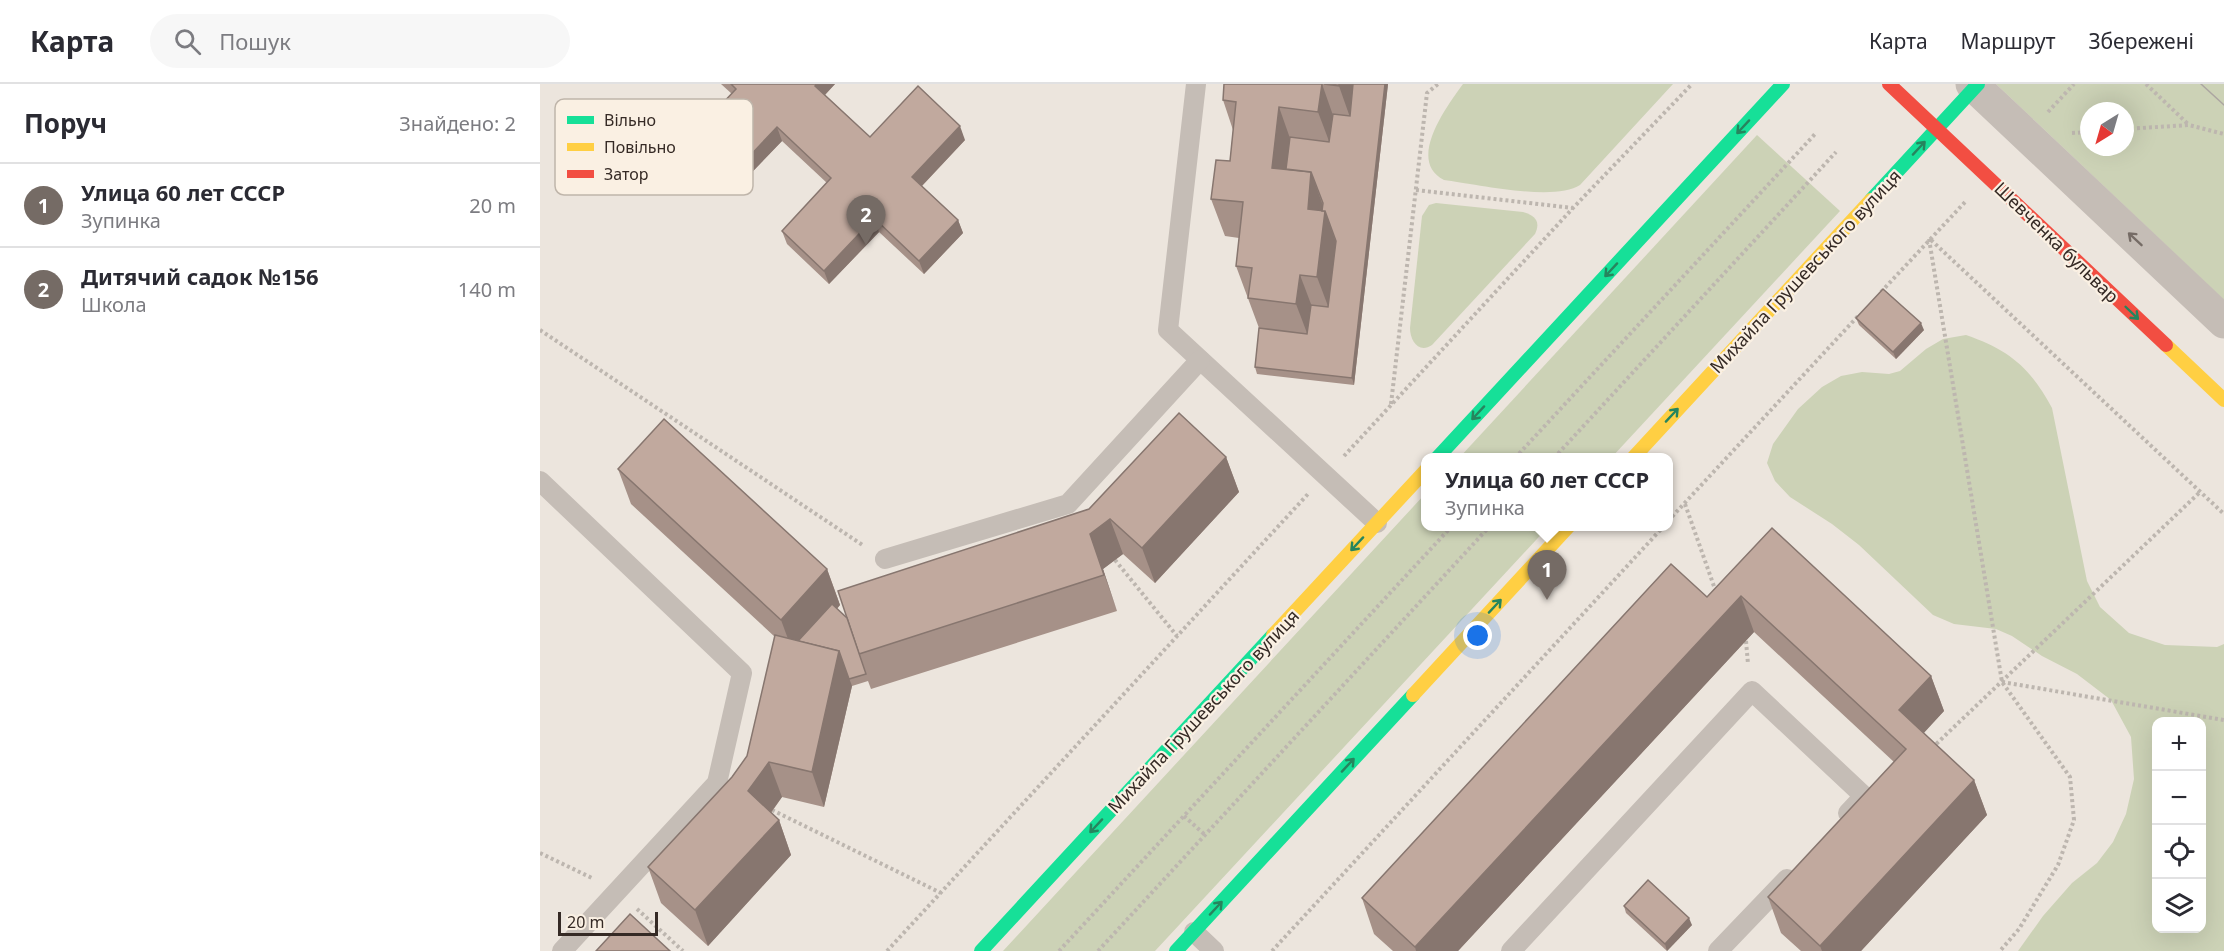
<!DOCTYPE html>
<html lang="uk">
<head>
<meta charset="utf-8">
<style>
  :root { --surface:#fff; --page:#f7f7f7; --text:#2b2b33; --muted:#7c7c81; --line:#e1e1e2; --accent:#756b65 }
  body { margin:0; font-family:"Noto Sans",sans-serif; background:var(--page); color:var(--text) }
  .controls { position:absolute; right:18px; bottom:18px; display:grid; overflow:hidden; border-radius:12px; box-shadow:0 6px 24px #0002 }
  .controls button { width:54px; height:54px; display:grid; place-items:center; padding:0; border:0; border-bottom:2px solid var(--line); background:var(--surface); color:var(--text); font:30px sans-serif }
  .compass { position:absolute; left:1540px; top:18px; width:54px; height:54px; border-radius:50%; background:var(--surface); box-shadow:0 6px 24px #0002; rotate:217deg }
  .scale { position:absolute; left:18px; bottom:15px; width:100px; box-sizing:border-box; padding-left:6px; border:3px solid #352a25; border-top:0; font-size:16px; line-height:21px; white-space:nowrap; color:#352a25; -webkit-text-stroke:4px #faf0e3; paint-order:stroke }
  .you { position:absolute; left:938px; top:552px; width:21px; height:21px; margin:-15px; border:4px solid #fff; border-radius:50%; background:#1a73e8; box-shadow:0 0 0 9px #1a73e833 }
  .badge { display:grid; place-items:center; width:39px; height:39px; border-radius:50%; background:var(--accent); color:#fff; font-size:20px; font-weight:700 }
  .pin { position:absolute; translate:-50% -50px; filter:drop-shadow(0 2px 3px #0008) }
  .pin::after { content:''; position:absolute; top:32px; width:21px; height:18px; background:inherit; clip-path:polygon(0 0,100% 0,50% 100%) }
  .popup { position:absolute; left:881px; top:369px; width:252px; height:78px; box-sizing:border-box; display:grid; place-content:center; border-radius:12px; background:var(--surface); filter:drop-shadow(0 2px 4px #0005); font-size:20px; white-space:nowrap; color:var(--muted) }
  .popup b { font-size:22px; color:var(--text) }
  .popup::after { content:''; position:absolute; left:50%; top:100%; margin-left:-12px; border:12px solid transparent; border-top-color:var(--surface) }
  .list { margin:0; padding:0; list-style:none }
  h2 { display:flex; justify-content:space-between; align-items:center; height:78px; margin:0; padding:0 24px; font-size:26px }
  h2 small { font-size:20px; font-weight:400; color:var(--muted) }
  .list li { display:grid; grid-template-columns:39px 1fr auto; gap:18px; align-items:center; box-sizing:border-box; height:84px; padding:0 24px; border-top:2px solid var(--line) }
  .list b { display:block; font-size:22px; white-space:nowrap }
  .list p { margin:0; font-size:20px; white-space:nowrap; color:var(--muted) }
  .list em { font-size:20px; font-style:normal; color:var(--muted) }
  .icon { flex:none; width:33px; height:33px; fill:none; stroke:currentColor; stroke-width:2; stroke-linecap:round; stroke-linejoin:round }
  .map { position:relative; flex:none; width:1684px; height:867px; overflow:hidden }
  header { display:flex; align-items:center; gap:36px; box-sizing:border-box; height:84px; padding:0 30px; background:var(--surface); border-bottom:2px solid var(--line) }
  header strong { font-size:28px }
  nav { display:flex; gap:33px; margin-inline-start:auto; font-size:21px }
  .search { width:420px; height:54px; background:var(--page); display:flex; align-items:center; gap:15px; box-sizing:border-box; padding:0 21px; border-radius:33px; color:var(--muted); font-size:22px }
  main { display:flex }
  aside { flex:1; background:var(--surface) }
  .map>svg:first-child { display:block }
  .green { fill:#ccd2b6; fill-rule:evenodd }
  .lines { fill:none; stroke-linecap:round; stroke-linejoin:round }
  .path { stroke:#bdb6af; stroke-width:4; stroke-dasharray:3 3; stroke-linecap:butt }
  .lane { stroke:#c5bdb6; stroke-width:20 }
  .street { stroke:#c5bdb6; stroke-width:33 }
  .fast { stroke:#16e098; stroke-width:14 }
  .slow { stroke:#ffcf43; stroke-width:14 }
  .jam { stroke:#f24e42; stroke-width:14 }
  .tram { stroke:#aca6a1; stroke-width:1.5 }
  .wall { fill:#a69188 }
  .shaded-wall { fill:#87766f }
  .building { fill:#c1a99e; stroke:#87766f; stroke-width:1.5 }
  .oneway { stroke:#26855e }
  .oneway2 { stroke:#766c66 }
  .labels { text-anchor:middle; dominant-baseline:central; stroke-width:4.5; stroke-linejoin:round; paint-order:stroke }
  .street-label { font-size:18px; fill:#352a25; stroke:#faf0e3 }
  .key { fill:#faf0e3; stroke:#bfb5aa; stroke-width:1.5 }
  .key-label { font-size:16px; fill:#352a25 }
</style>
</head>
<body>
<header>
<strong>Карта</strong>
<div class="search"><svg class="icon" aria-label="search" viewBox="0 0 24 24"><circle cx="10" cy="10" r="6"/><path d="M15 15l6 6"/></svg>Пошук</div>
<nav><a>Карта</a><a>Маршрут</a><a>Збережені</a></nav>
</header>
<main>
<aside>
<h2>Поруч<small>Знайдено: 2</small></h2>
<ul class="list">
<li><span class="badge">1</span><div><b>Улица 60 лет СССР</b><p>Зупинка</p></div><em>20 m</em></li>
<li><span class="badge">2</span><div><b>Дитячий садок №156</b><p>Школа</p></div><em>140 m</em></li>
</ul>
</aside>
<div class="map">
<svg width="1684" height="867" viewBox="0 0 1684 867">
  <rect width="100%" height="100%" fill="#ece5dd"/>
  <!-- green -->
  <g class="green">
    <path d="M923 0H1133L1040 101C1015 118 935 100 904 96 866 77 907 22 923 0Z"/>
    <path d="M1456 0H1684V216ZM1549 27H1585V63H1549Z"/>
    <polygon points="1217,51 1300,127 1072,373 919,374"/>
    <path d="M896 119 983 128C995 132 1001 137 995 150L892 261C879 270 870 257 870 244L882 132 889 121Z"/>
    <path d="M1426 251C1469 266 1490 283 1512 324L1547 497 1560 523 1589 549 1625 561 1677 563 1684 560V867H1478L1503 832 1532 799 1557 779 1573 758 1586 730 1594 695 1591 653 1571 616 1537 590 1502 572 1472 552 1456 545 1414 540 1393 531 1319 461 1292 440 1250 413 1235 397 1227 379 1233 360 1258 325 1282 303 1301 292 1322 288 1349 290 1360 287 1386 265 1403 255ZM1616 638H1662V844H1616Z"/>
    <polygon points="885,410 886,442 1008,443 615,867 463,867"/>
  </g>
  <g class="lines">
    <!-- path -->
    <g class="path">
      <polyline points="1606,0 1649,41"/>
      <polyline points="1508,28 1534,0"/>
      <polyline points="1585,45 1649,41 1684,50"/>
      <polyline points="1532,49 1549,48"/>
      <polyline points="876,106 1033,124"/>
      <polyline points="1389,155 1462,598 1530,693 1534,736 1518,781 1479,845 1460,867"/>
      <polyline points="1391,156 1684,430"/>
      <polyline points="1341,208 1426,117"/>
      <polyline points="0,246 324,462"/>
      <polyline points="851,320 887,9 898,0"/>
      <polyline points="804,372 1033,124 1152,0"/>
      <polyline points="975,374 1276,49"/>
      <polyline points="1014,374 1296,68"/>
      <polyline points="1145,420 1176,508"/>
      <polyline points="1128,437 1319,231"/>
      <polyline points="575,476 637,552"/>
      <polyline points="1206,557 1208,580"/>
      <polyline points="1462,598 1684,636"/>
      <polyline points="1392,664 1660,408"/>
      <polyline points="232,726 401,809"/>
      <polyline points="644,732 665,751"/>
      <polyline points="0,769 54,795"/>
      <polyline points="97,825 143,867"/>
      <polyline points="347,867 768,410"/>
      <polyline points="519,867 912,442"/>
      <polyline points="558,867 950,442"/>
      <polyline points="732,867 1124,442"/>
    </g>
    <!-- lane -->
    <g class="lane">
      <polyline points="656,0 628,246 837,439"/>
      <polyline points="0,397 202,589 177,699 22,867"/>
      <polyline points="345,475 528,420 660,276"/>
      <polyline points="654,848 674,867"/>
      <polyline points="971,867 1212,607 1324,712 1308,729"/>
      <polyline points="1178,867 1247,795"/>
    </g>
    <!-- street -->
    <polyline class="street" points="1432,0 1684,238"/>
    <!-- fast -->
    <g class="fast">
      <polyline points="1331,116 1438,0"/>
      <polyline points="897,374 1243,0"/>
      <polyline points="441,867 733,551"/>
      <polyline points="636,867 873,611"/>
    </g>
    <!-- slow -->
    <g class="slow">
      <polyline points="1626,261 1684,316"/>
      <polyline points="1093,374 1331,116"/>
      <polyline points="733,551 886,386"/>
      <polyline points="873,611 1029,442"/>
    </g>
    <!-- jam -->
    <polyline class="jam" points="1349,0 1626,261"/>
    <!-- tram -->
    <polyline class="tram" points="1661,0 1684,21"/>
  </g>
  <!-- wall -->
  <g class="wall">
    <polygon points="181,0 295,0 285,11 330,53 425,56 382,102 418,136 423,149 384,190 339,148 289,200 247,160 242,147 287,99 242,57 192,109 152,71 147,57 192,10"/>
    <polygon points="684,0 848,0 814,301 717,290 715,283 719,244 696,182 699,154 685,152 671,115 690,77 693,46 683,16"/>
    <polygon points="1316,234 1384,246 1356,275 1319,241"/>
    <polygon points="686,373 699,408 615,499 583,470 563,485 577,527 331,605 328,597 312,602 284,723 242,713 231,729 239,736 251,771 168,862 121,819 108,783 192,693 207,672 235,553 91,420 78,385 287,485 300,521 297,525 307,534 549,425"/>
    <polygon points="1232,444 1391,592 1404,627 1383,649 1434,696 1447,731 1321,867 1261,867 1241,849 1228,813 1354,678 1214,548 918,867 853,867 834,850 822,814 1167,513"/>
    <polygon points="1084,822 1152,841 1127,867 1086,829"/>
  </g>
  <!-- shaded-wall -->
  <g class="shaded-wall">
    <polygon points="277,0 295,0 280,16 275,2"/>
    <polygon points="782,0 795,37 792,65 778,28"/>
    <polygon points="799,0 817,0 812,39 799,2"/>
    <polygon points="845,0 848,0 814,301 812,294"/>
    <polygon points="739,23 752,60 746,115 732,84"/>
    <polygon points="420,42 425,56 377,107 372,93"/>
    <polygon points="237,43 242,57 192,109 187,96"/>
    <polygon points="771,88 798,164 791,230 777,193 768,125"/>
    <polygon points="334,134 339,148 289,200 284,187"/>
    <polygon points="418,136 423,149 384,190 379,177"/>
    <polygon points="760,191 774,228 770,257 756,220"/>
    <polygon points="1381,239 1384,246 1356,275 1353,268"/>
    <polygon points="686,373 699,408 615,499 602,464"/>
    <polygon points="570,435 583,470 563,485 577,527 550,450"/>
    <polygon points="287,485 300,521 254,571 241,536"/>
    <polygon points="1201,512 1214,548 918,867 876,867 875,863"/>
    <polygon points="299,567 312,602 284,723 272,688"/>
    <polygon points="1391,592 1404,627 1372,662 1359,626"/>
    <polygon points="229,678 242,713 221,742 208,707"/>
    <polygon points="1434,696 1447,731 1321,867 1282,867 1280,862"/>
    <polygon points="239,736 251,771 168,862 155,826"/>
    <polygon points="1149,834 1152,841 1127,867 1125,860"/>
  </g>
  <!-- building -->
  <g class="building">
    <polygon points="191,0 277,0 275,2 330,53 378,2 420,42 372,93 418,136 379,177 334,134 284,187 242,147 291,94 237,43 187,96 147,57 196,5"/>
    <polygon points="684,0 782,0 778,28 739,23 732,84 771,88 768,125 785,127 777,193 760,191 756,220 708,214 712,184 696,182 703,118 671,115 676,76 690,77 696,18 683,16"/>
    <polygon points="784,0 799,0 799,2"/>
    <polygon points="813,0 845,0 812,294 715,283 719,244 767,250 771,221 788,223 796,157 785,127 782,127 783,119 771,88 746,85 750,53 789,58 793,30 810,32"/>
    <polygon points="1343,205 1381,239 1353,268 1316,234"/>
    <polygon points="639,329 686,373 602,464 570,435 550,450 564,491 319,570 298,507 549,425"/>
    <polygon points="124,335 287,485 241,536 78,385"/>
    <polygon points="1232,444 1391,592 1359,626 1434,696 1280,862 1228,813 1366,665 1201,512 875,863 822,814 1131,480 1167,513"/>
    <polygon points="292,520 307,534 326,590 309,595 299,567 258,557"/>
    <polygon points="235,551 299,567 272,688 229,678 208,707 239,736 155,826 108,783 192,693 207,672"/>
    <polygon points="1108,796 1149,834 1125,860 1084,822"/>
    <polygon points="90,830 130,867 56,867"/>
  </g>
  <!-- one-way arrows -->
  <defs><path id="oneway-shaft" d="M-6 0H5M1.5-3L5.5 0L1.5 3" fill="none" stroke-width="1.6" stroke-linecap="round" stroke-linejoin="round" transform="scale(1.5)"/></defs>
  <g class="oneway">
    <use href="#oneway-shaft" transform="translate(1203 43) rotate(133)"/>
    <use href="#oneway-shaft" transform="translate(1379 64) rotate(-47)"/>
    <use href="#oneway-shaft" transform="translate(1071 186) rotate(133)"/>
    <use href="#oneway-shaft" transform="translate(1592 229) rotate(44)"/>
    <use href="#oneway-shaft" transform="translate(938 329) rotate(133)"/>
    <use href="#oneway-shaft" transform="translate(1132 331) rotate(-47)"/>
    <use href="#oneway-shaft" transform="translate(817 460) rotate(133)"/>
    <use href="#oneway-shaft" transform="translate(955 522) rotate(-47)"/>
    <use href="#oneway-shaft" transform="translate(808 681) rotate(-47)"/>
    <use href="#oneway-shaft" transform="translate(556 742) rotate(133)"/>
    <use href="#oneway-shaft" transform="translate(676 824) rotate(-47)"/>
  </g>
  <use class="oneway2" href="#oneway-shaft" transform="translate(1595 155) rotate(-137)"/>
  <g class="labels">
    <!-- street labels -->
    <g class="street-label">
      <text transform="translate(1517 158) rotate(44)">Шевченка бульвар</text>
      <text transform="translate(1265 187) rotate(-47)">Михайла Грушевського вулиця</text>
      <text transform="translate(663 627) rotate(-47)">Михайла Грушевського вулиця</text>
    </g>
  </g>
  <!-- legend -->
  <rect x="15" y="15" width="198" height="96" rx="9" class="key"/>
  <rect x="27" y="32" width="27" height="8" fill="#16e098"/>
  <rect x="27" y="59" width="27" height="8" fill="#ffcf43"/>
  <rect x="27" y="86" width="27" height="8" fill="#f24e42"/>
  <g class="key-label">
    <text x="64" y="42">Вільно</text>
    <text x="64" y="69">Повільно</text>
    <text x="64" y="96">Затор</text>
  </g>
</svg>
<div class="controls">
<button>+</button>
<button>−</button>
<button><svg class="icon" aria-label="locate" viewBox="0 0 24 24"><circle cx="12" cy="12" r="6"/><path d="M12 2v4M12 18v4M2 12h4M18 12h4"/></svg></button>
<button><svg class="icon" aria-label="layers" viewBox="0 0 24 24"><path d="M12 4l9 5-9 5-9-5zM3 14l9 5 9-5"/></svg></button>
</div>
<svg class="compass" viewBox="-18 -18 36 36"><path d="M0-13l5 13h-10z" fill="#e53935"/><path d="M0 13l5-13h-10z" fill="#7c7c81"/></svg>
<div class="scale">20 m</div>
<div class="you"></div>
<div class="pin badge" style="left:1007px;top:516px">1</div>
<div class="popup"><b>Улица 60 лет СССР</b>Зупинка</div>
<div class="pin badge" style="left:326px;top:161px">2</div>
</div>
</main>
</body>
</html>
